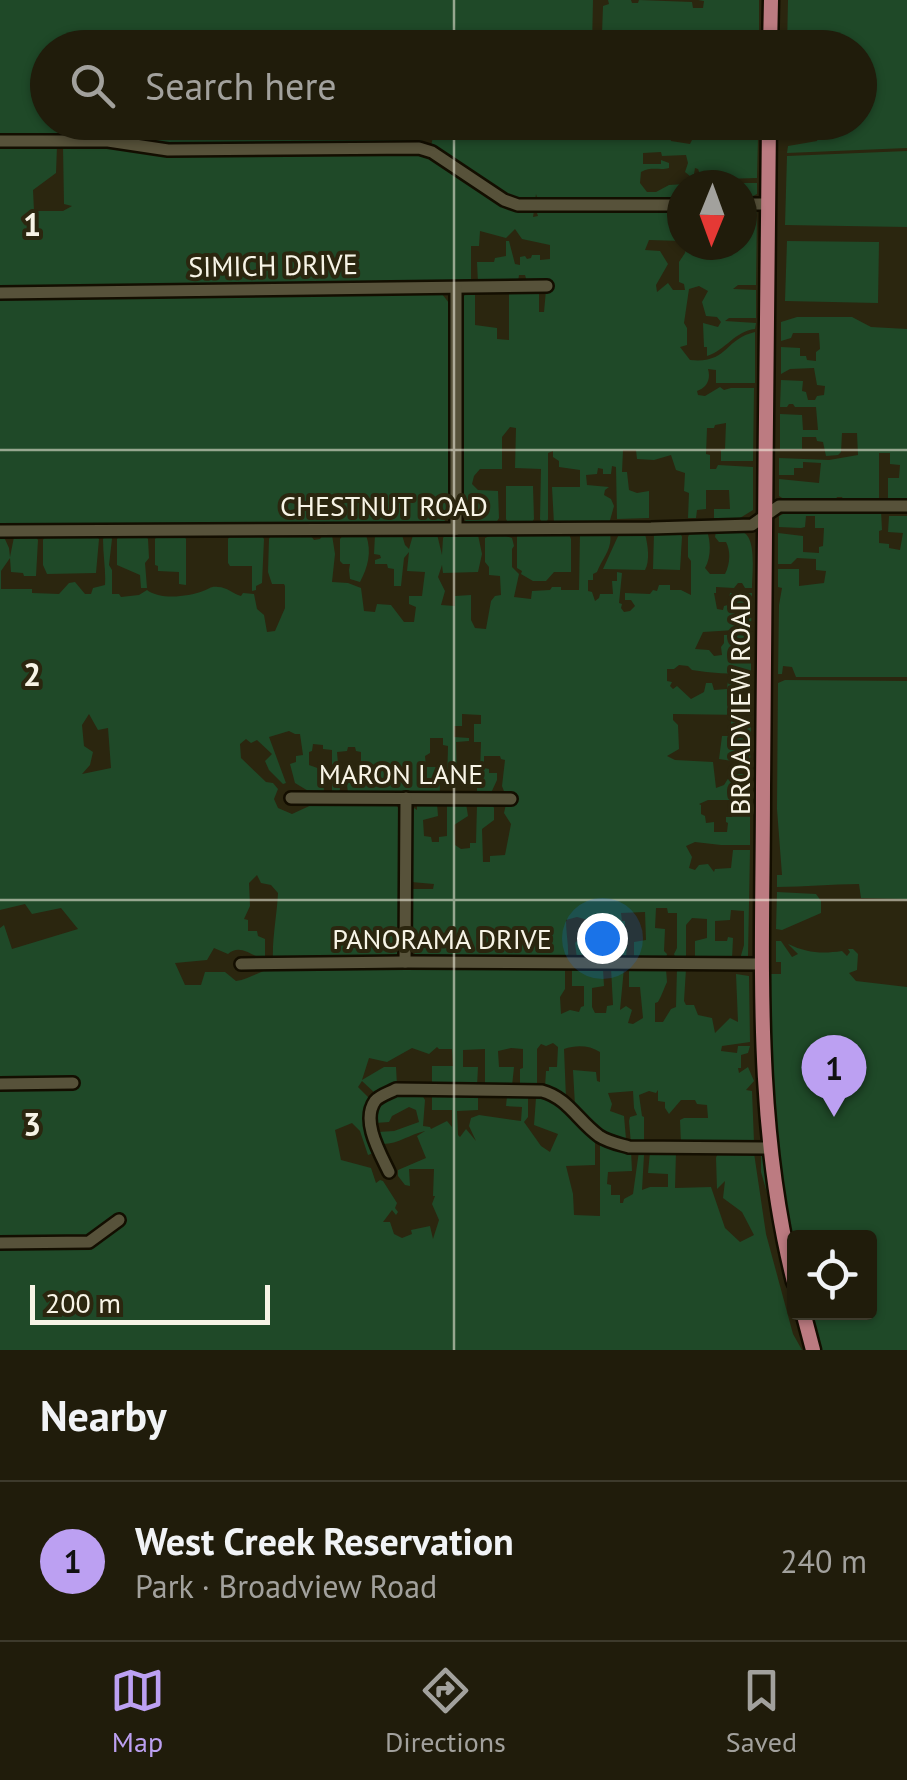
<!DOCTYPE html>
<html lang="en">
<head>
<meta charset="utf-8">
<style>
  :root { --surface:#201c0b; --page:#2d2919; --text:#f1f3f6; --muted:#a2a19d; --line:#3d3a2c; --accent:#bca0f2 }
  body { margin:0; font-family:"PT Sans",sans-serif; background:var(--page); color:var(--text) }
  .controls { position:absolute; right:30px; bottom:30px; display:grid; overflow:hidden; border-radius:10px; box-shadow:0 2px 8px #0004 }
  .controls button { width:90px; height:90px; display:grid; place-items:center; padding:0; border:0; border-bottom:2px solid var(--line); background:var(--surface); color:var(--text); font:50px sans-serif }
  .compass { position:absolute; left:667px; top:170px; width:90px; height:90px; border-radius:50%; background:var(--surface); box-shadow:0 2px 8px #0004; rotate:181deg }
  .scale { position:absolute; left:30px; bottom:25px; width:240px; box-sizing:border-box; padding-left:10px; border:5px solid #f7f4e6; border-top:0; font-size:28px; line-height:35px; white-space:nowrap; color:#f7f4e6; -webkit-text-stroke:8px #2b260f; paint-order:stroke }
  .you { position:absolute; left:602px; top:938px; width:35px; height:35px; margin:-25px; border:8px solid #fff; border-radius:50%; background:#1a73e8; box-shadow:0 0 0 15px #1a73e833 }
  .badge { display:grid; place-items:center; width:65px; height:65px; border-radius:50%; background:var(--accent); color:#111; font-size:32px; font-weight:700 }
  .pin { position:absolute; translate:-50% -82px; filter:drop-shadow(0 2px 5px #0008) }
  .pin::after { content:''; position:absolute; top:52px; width:35px; height:30px; background:inherit; clip-path:polygon(0 0,100% 0,50% 100%) }
  .list { margin:0; padding:0; list-style:none }
  h2 { display:flex; justify-content:space-between; align-items:center; height:130px; margin:0; padding:0 40px; font-size:42px }
  h2 small { font-size:32px; font-weight:400; color:var(--muted) }
  .list li { display:grid; grid-template-columns:65px 1fr auto; gap:30px; align-items:center; box-sizing:border-box; height:160px; padding:0 40px; border-top:2px solid var(--line) }
  .list b { display:block; font-size:38px; white-space:nowrap }
  .list p { margin:0; font-size:32px; white-space:nowrap; color:var(--muted) }
  .list em { font-size:32px; font-style:normal; color:var(--muted) }
  .icon { flex:none; width:55px; height:55px; fill:none; stroke:currentColor; stroke-width:2; stroke-linecap:round; stroke-linejoin:round }
  .map { position:relative; flex:none; width:907px; height:1350px; overflow:hidden }
  .search { position:absolute; background:var(--surface); box-shadow:0 2px 8px #0004; left:30px; right:30px; top:30px; height:110px; display:flex; align-items:center; gap:25px; box-sizing:border-box; padding:0 35px; border-radius:55px; color:var(--muted); font-size:38px }
  .sheet { height:290px; background:var(--surface) }
  nav { display:flex; justify-content:space-around; align-items:center; box-sizing:border-box; height:140px; border-top:2px solid var(--line); background:var(--surface); font-size:28px; color:var(--muted) }
  nav a { display:grid; justify-items:center; gap:5px }
  nav .on { color:var(--accent) }
  .map>svg:first-child { display:block }
  .green { fill:#1f4928; fill-rule:evenodd }
  .lines { fill:none; stroke-linecap:round; stroke-linejoin:round }
  .minor-casing { stroke:#130e00; stroke-width:16 }
  .major-casing { stroke:#130e00; stroke-width:19 }
  .minor { stroke:#57523a; stroke-width:11 }
  .major { stroke:#bc7b81; stroke-width:14 }
  .grid { fill:none; stroke:#f7f4e6; stroke-width:2.5; stroke-opacity:0.55 }
  .labels { text-anchor:middle; dominant-baseline:central; stroke-width:8; stroke-linejoin:round; paint-order:stroke }
  .street-label { font-size:28px; fill:#f7f4e6; stroke:#2b260f }
  .grid-label { font-size:32px; text-anchor:middle; font-weight:bold; fill:#f7f4e6; stroke:#2b260f; stroke-width:8; stroke-linejoin:round; paint-order:stroke }
</style>
</head>
<body>
<div class="map">
<svg width="907" height="1350" viewBox="0 0 907 1350">
  <rect width="100%" height="100%" fill="#2b260f"/>
  <!-- green -->
  <g class="green">
    <polygon points="0,0 593,0 592,47 48,48 48,122 417,123 424,128 421,144 169,145 99,135 0,137"/>
    <polygon points="608,0 631,0 632,3 638,3 639,0 692,2 693,8 703,8 704,1 698,0 759,0 759,37 730,37 716,33 671,33 670,47 607,47 602,34 603,6 609,4"/>
    <polygon points="788,0 907,0 907,148 787,153 788,146 817,141 823,123 860,122 860,48 787,47"/>
    <path d="M436 123H671L668 128 671 141 690 144 692 140 700 137 758 138 757 178 724 179 722 183H757V194L749 198H742V185H682V199L538 201 536 194 535 201C498 200 460 165 431 146ZM661 152 662 156 686 155 688 163 685 172 690 176 694 174 695 168 698 169 703 183 669 185 656 192H647L640 183 641 172C652 166 660 171 669 168V163L661 160V164H643V153Z"/>
    <path d="M57 146 56 173 33 190 34 211H63L72 206 64 204 63 146 412 153 424 155 505 205 534 211 533 217 538 216 536 210 682 209V241L649 240 645 250 660 251 668 264 656 285 657 292 668 283 673 290H685L684 284 679 282V262L685 253 687 245H742V208L757 211 756 285H738L733 289 756 290V318H729L725 321 756 323 755 329C735 331 726 350 707 356V347H704L703 323 718 327 721 322 717 317 706 316 702 302 708 291 699 286 689 289 684 323 687 328V345L680 347 690 360C728 364 724 339 755 332V383H716V370L708 369C711 379 707 388 697 391L698 395 705 396 720 387 724 390 731 388H754L753 461H721V450L725 449 726 423 715 425 714 428H707L706 454 710 455V469H716L718 465 753 467V510L740 518H714V509H730L729 490H706V509L697 510 696 518H688L689 493 684 491 685 473 676 470 671 455 654 460 637 459 636 450H623L622 472H627L629 490 637 493 649 491V518L617 519 616 467 612 466 611 474H603V469L598 468 597 474 586 475 587 485 609 487 605 490 604 495 611 499 614 506 609 524H554L552 487H580V470L559 467V461L553 457V451L548 453V519L546 524 542 523 540 519 541 469 515 468 516 428 510 427 502 437V469H480L474 476 472 484 478 490 498 491 499 518 496 523 466 522 461 511V298L465 295H475V325L497 328V339L509 340V293L539 292V312H544L546 290 527 282 525 275H519L518 282 478 283 477 262H494L495 258 506 256V241H509L515 264 520 265V257L525 256 527 259 531 258 532 255H540V260L550 259V245L522 239 515 229 506 238 480 231 479 246H471V283L0 289V147Z"/>
    <polygon points="907,151 907,227 785,225 787,156"/>
    <polygon points="787,241 879,242 878,303 785,301"/>
    <polygon points="135,293 140,298 442,294 449,303 452,514 442,523 0,525 0,299 115,298"/>
    <polygon points="797,317 852,317 871,327 907,329 907,501 888,501 888,478 899,478 900,465 890,464 890,453 879,453 879,502 844,501 842,497 837,497 835,501 787,501 779,496 779,479 819,483 821,463 803,462 803,468 794,468 794,475 779,475 779,458 829,460 858,455 857,433 842,433 841,452 838,455 826,456 823,442 817,441 816,437 802,437 802,449 780,449 780,414 802,415 803,430 818,430 816,407 795,407 793,404 789,404 787,407 780,407 781,380 803,381 802,391 806,392 808,400 815,400 817,396 824,395 825,386 817,385 814,368 790,369 781,374 781,347 800,348 800,356 806,356 807,360 816,361 816,352 820,349 819,333 793,333 791,338 781,341 781,322"/>
    <polygon points="506,486 533,486 534,519 531,524 508,523 506,519"/>
    <polygon points="789,511 881,511 882,530 879,531 879,543 889,544 889,548 900,550 903,533 888,532 889,516 907,516 907,677 796,677 792,667 783,666 782,674 778,674 779,605 782,588 778,587 778,569 799,569 799,586 824,583 826,571 816,570 816,559 797,558 791,564 778,564 778,533 803,536 803,552 819,553 819,547 823,546 824,528 815,528 815,516 806,516 805,527 801,528 779,527 779,516"/>
    <path d="M707 531C711 542 711 558 705 568L710 574H725C730 565 731 551 726 542H719L715 537 716 531C723 531 735 530 742 532 757 536 752 574 752 588H745L742 583H738L734 588 716 587V593H714L717 609 723 610 724 606 728 605 730 593H752L751 629 703 632 695 649 709 650 714 656 722 655 721 647 724 643V635L751 634V674C730 674 711 673 692 670L688 666 679 665 674 669H667V681L672 682 670 686 673 689 677 686 691 699 704 692 706 683H712L714 690 727 689 728 679 750 678 751 712 745 715 673 714V720L678 725 679 749 667 756 675 760 713 762 716 788 724 785 731 774H750V800H708L699 804 701 805V814L705 816 706 823 714 822V832H727L728 823 726 822V817H732V805H750V845H721L695 842 686 846 692 857 689 868 695 870 699 865 708 864 714 872 715 869 731 868 733 850H750L748 956 740 959 744 945V911L731 910 730 920 715 921V941H727L728 937 733 938 732 959H695V941L707 938V919L692 918 686 925V959H676L674 954 677 948V913H668L667 908H656L655 928 665 929 664 951 667 954 666 959H634V942L646 940 645 912 621 913 622 921H625V940L627 942 626 959H617L618 921 604 920 603 926 596 927V941L604 942 609 947V959H577L575 943 577 941 588 940V920L577 917 566 920C566 934 569 946 568 960L418 958 411 949 412 889H433L434 884 411 882V814L414 808 417 810V806L437 803 438 816 423 820 424 836 431 837 432 842H439V837L447 836V804L466 803 468 816 454 825 455 845 461 849 470 848V843H476L477 804H492L494 808V820L482 829 483 862H490V856L505 855 511 824 504 813 508 795 505 794 502 786 505 760 501 759 500 756H484V768L489 769V773H497V780L491 793H477V778L480 776 481 742H474V724H481V715L462 714V726H454V737L469 738V741L456 742 457 778 454 787H447L448 746 443 745V738H430V753L425 756 426 767H439L440 793H348L346 777 361 774V752L356 751 355 747H348L347 751 337 752 340 789 339 793H332V750L323 749V745L313 744 312 751 309 752V765L323 770 324 793 310 792 295 783 290 764 296 762V756L303 755 300 734H295L289 731 269 737 286 783 283 784 269 770 265 761 272 754 257 740 251 743 246 739 240 744 241 758 266 782 273 783 278 789 274 799 278 808 292 814 318 802 386 803 396 805 401 811 400 954 394 959 273 960C272 938 277 915 278 893L271 885 261 883 257 875 249 883 250 906 244 919 248 920V931H257L258 936 265 939V960C252 956 240 943 228 954L214 948 207 960 175 963 185 985H201L205 972H225L236 981C249 979 258 972 270 969H565V989L560 997 561 1014 570 1010 579 1012 581 1007 584 1006V986H572V969H603L604 986 592 988V1007L595 1013H606L607 1006 613 1005 611 968H624L620 1010 626 1006 632 1010 628 1023 633 1024 643 1018 640 987H629V968L666 969 667 982C664 988 662 995 658 1002L655 1003V1022H663L671 1009 676 1007 677 968 686 969 684 1001 686 1005H694L698 1015 712 1018 715 1033 730 1018 738 1022 736 974 749 976 750 1042 722 1046 721 1051 737 1053 738 1046H750L748 1053 741 1055V1068H738L739 1073 748 1067 754 1081 746 1090 752 1091 754 1142 681 1144 680 1120 684 1118H708L707 1105 697 1104 695 1100H681L669 1114 665 1108V1102L658 1101V1090L656 1093 649 1091 639 1095 642 1116 644 1117V1142L631 1144 629 1121 630 1117 637 1115 634 1108 633 1091 608 1093 612 1104 610 1111 624 1116 626 1139 624 1142 606 1136 575 1106 573 1070 596 1072 597 1081 600 1082V1052C589 1045 576 1045 564 1049L566 1098 545 1087 546 1071H549V1067H557L558 1047 553 1043 546 1046 541 1044 537 1049V1086L520 1085V1069L523 1068V1049L511 1048 498 1051 499 1067H514L512 1086 485 1084V1049L463 1050V1067H478L477 1086 432 1084V1066H453L452 1049H439L437 1047 429 1054 412 1048 387 1062 369 1058 362 1080 384 1067H396L397 1085 377 1095 362 1081 358 1087 371 1100 362 1119 368 1126 376 1152 368 1155 360 1131 352 1123 335 1130 341 1160 371 1168 376 1183 380 1180 383 1181 397 1203 395 1208 398 1212 396 1215 392 1210 383 1222H390L394 1234 402 1238 412 1234 411 1230 430 1226 433 1239 439 1220 432 1204 435 1196H433L434 1169H409L410 1186 405 1185 398 1176V1170L426 1158 417 1136 425 1131C410 1134 397 1145 381 1144L378 1132 394 1131 419 1122 416 1110 409 1107 392 1116 389 1122 375 1123C377 1096 397 1087 422 1095L425 1100 423 1126 430 1127 431 1129 447 1121 452 1127V1110H432V1093H478V1110L457 1111 458 1135 460 1137 466 1129 476 1141 469 1126 471 1118 479 1115 521 1121 522 1107 506 1106 507 1096 528 1095V1117L524 1122 541 1146 550 1152 558 1134 534 1125 536 1098 537 1095 556 1101 595 1138V1165L566 1166 573 1194 574 1215 600 1216V1144L603 1142 631 1151 632 1171 608 1172 607 1184 611 1185V1195H620V1203H623L624 1199 633 1194 639 1151H643L644 1155 642 1190 650 1187H668V1174L648 1173 650 1152H676L675 1188 711 1187 725 1228 740 1242 754 1235 742 1212 723 1198 725 1181 717 1189 716 1158 718 1152 754 1153 766 1234 793 1334 802 1350H0V928L4 925 12 949 78 929 61 908 32 914 25 904 0 910V537H4L9 548 10 557 14 537H36L38 540 36 576H24L23 573 11 572 10 558 1 571V589H32V593L59 594 69 583 75 582 85 594H91L93 588 105 585C106 570 103 556 103 539L105 536 110 535 112 539 109 565 112 570V594H119L121 597 139 595 147 590C160 600 187 597 203 591 210 589 210 586 218 587 227 587 233 594 241 596L243 593 254 594 257 609 264 615 267 632 275 631 285 608V586L284 584H272L268 572 269 539 271 535 311 536 314 540 320 539 323 535H332L335 554 332 582 348 583 361 588 364 611 375 612 377 604 391 605 404 622H414L416 607 409 604V596H422L425 572 407 571 409 552 404 558 401 586H394V569L388 568 387 564H375V560L381 558 380 555 374 554 375 535H402L405 545 409 549 413 535 437 534 442 555 443 538 446 534 478 535 482 554 478 572 443 573 442 565 438 577 445 591 441 605 455 606V596L471 595V620L475 628 486 629 491 601 495 596 501 595 500 576 489 575V567L485 562V538C497 533 499 534 512 538L514 546 512 549V567L519 574 514 597 531 599 532 591 550 590 552 587H561V590H579L580 533 610 534C613 548 602 559 597 572L593 574V580H588V591L592 592 595 601 599 598 600 594H613L612 581H617V572L622 573 619 603 622 604 621 608 624 612 630 611 635 606 631 600H625V593L650 594 653 590 657 591 659 585H670V590H681L691 595V561L688 557V537L690 532ZM89 714 98 730 108 728 111 768 82 774 90 765 93 752 84 746 82 725Z"/>
    <polygon points="680,532 682,537 680,570 653,569 654,533"/>
    <polygon points="517,534 569,534 571,539 571,572 554,572 546,581 533,581 521,574 522,571 517,568"/>
    <path d="M619 534H645C648 545 650 561 645 570L603 569Z"/>
    <path d="M343 535H366C372 552 368 567 360 582L350 579 349 570 350 564H343L340 561V539Z"/>
    <polygon points="45,536 96,536 99,539 96,573 47,574 43,565 43,540"/>
    <polygon points="119,536 146,536 148,539 149,558 145,563 147,588 141,588 140,575 117,565 117,539"/>
    <polygon points="157,536 184,536 186,539 186,585 179,584 179,572 158,571 158,566 155,565 155,539"/>
    <polygon points="230,536 262,536 264,539 262,583 256,586 256,590 252,591 252,566 230,566 228,563 228,539"/>
    <path d="M785 680 907 681V899L861 898 859 884C831 884 805 887 777 887V875H782L777 809 778 683Z"/>
    <polygon points="731,719 751,720 750,769 742,769 739,762 719,759 722,736 731,736"/>
    <polygon points="777,892 816,894 821,901 821,913 782,930 776,929"/>
    <path d="M776 941H781L792 957 798 954 788 944C807 953 822 954 842 951L847 956 850 952 848 949H853L858 954 857 970 849 973 856 981 907 987V1350H813L802 1313 870 1312V1238H794V1286L761 1172 762 974H781V962H776Z"/>
  </g>
  <g class="lines">
    <defs>
      <g id="minor">
        <polyline points="0,141 108,141 168,150 419,148 432,152 504,200 518,205 682,205"/>
        <polyline points="742,204 768,204"/>
        <polyline points="0,293 547,286"/>
        <polyline points="456,529 456,288"/>
        <polyline points="0,531 651,528 752,525 779,506 907,506"/>
        <polyline points="291,798 511,799"/>
        <polyline points="405,962 406,798"/>
        <polyline points="241,964 405,962 763,964"/>
        <polyline points="0,1084 73,1083"/>
        <path d="M389 1172C380 1153 361 1121 375 1101 380 1095 389 1093 396 1089L542 1091C568 1098 578 1121 599 1136 608 1142 619 1144 629 1147L770 1148"/>
        <polyline points="0,1243 89,1242 119,1220"/>
      </g>
      <g id="major">
        <polyline points="770,48 771,0"/>
        <path d="M769 122C767 344 764 565 763 787 763 953 753 1120 794 1282"/>
        <polyline points="803,1312 813,1350"/>
      </g>
    </defs>
    <!-- minor casing -->
    <use href="#minor" class="minor-casing"/>
    <!-- major casing -->
    <use href="#major" class="major-casing"/>
    <!-- minor -->
    <use href="#minor" class="minor"/>
    <!-- major -->
    <use href="#major" class="major"/>
  </g>
  <!-- grid -->
  <path class="grid" d="M454 0V48M454 122V1350M0 450H907M0 900H907"/>
  <g class="labels">
    <!-- street labels -->
    <g class="street-label">
      <text transform="translate(273 265) rotate(-1)">SIMICH DRIVE</text>
      <text x="384" y="505">CHESTNUT ROAD</text>
      <text transform="translate(739 704) rotate(-90)">BROADVIEW ROAD</text>
      <text x="401" y="773">MARON LANE</text>
      <text x="442" y="938">PANORAMA DRIVE</text>
    </g>
  </g>
  <g class="grid-label">
    <text x="32" y="236">1</text>
    <text x="32" y="686">2</text>
    <text x="32" y="1136">3</text>
  </g>
</svg>
<div class="controls">
<button><svg class="icon" aria-label="locate" viewBox="0 0 24 24"><circle cx="12" cy="12" r="6"/><path d="M12 2v4M12 18v4M2 12h4M18 12h4"/></svg></button>
</div>
<svg class="compass" viewBox="-18 -18 36 36"><path d="M0-13l5 13h-10z" fill="#e53935"/><path d="M0 13l5-13h-10z" fill="#a2a19d"/></svg>
<div class="scale">200 m</div>
<div class="you"></div>
<div class="pin badge" style="left:834px;top:1117px">1</div>
<div class="search"><svg class="icon" aria-label="search" viewBox="0 0 24 24"><circle cx="10" cy="10" r="6"/><path d="M15 15l6 6"/></svg>Search here</div>
</div>
<section class="sheet">
<h2>Nearby<small></small></h2>
<ul class="list">
<li><span class="badge">1</span><div><b>West Creek Reservation</b><p>Park · Broadview Road</p></div><em>240 m</em></li>
</ul>
</section>
<nav>
<a class="on"><svg class="icon" aria-label="map" viewBox="0 0 24 24"><path d="M3 6l6-2 6 2 6-2v14l-6 2-6-2-6 2zM9 4v14M15 6v14"/></svg>Map</a>
<a><svg class="icon" aria-label="directions" viewBox="0 0 24 24"><path d="M12 3l9 9-9 9-9-9zM9 14v-3h6M13 9l2 2-2 2"/></svg>Directions</a>
<a><svg class="icon" aria-label="saved" viewBox="0 0 24 24"><path d="M7 4h10v16l-5-4-5 4z"/></svg>Saved</a>
</nav>
</body>
</html>
